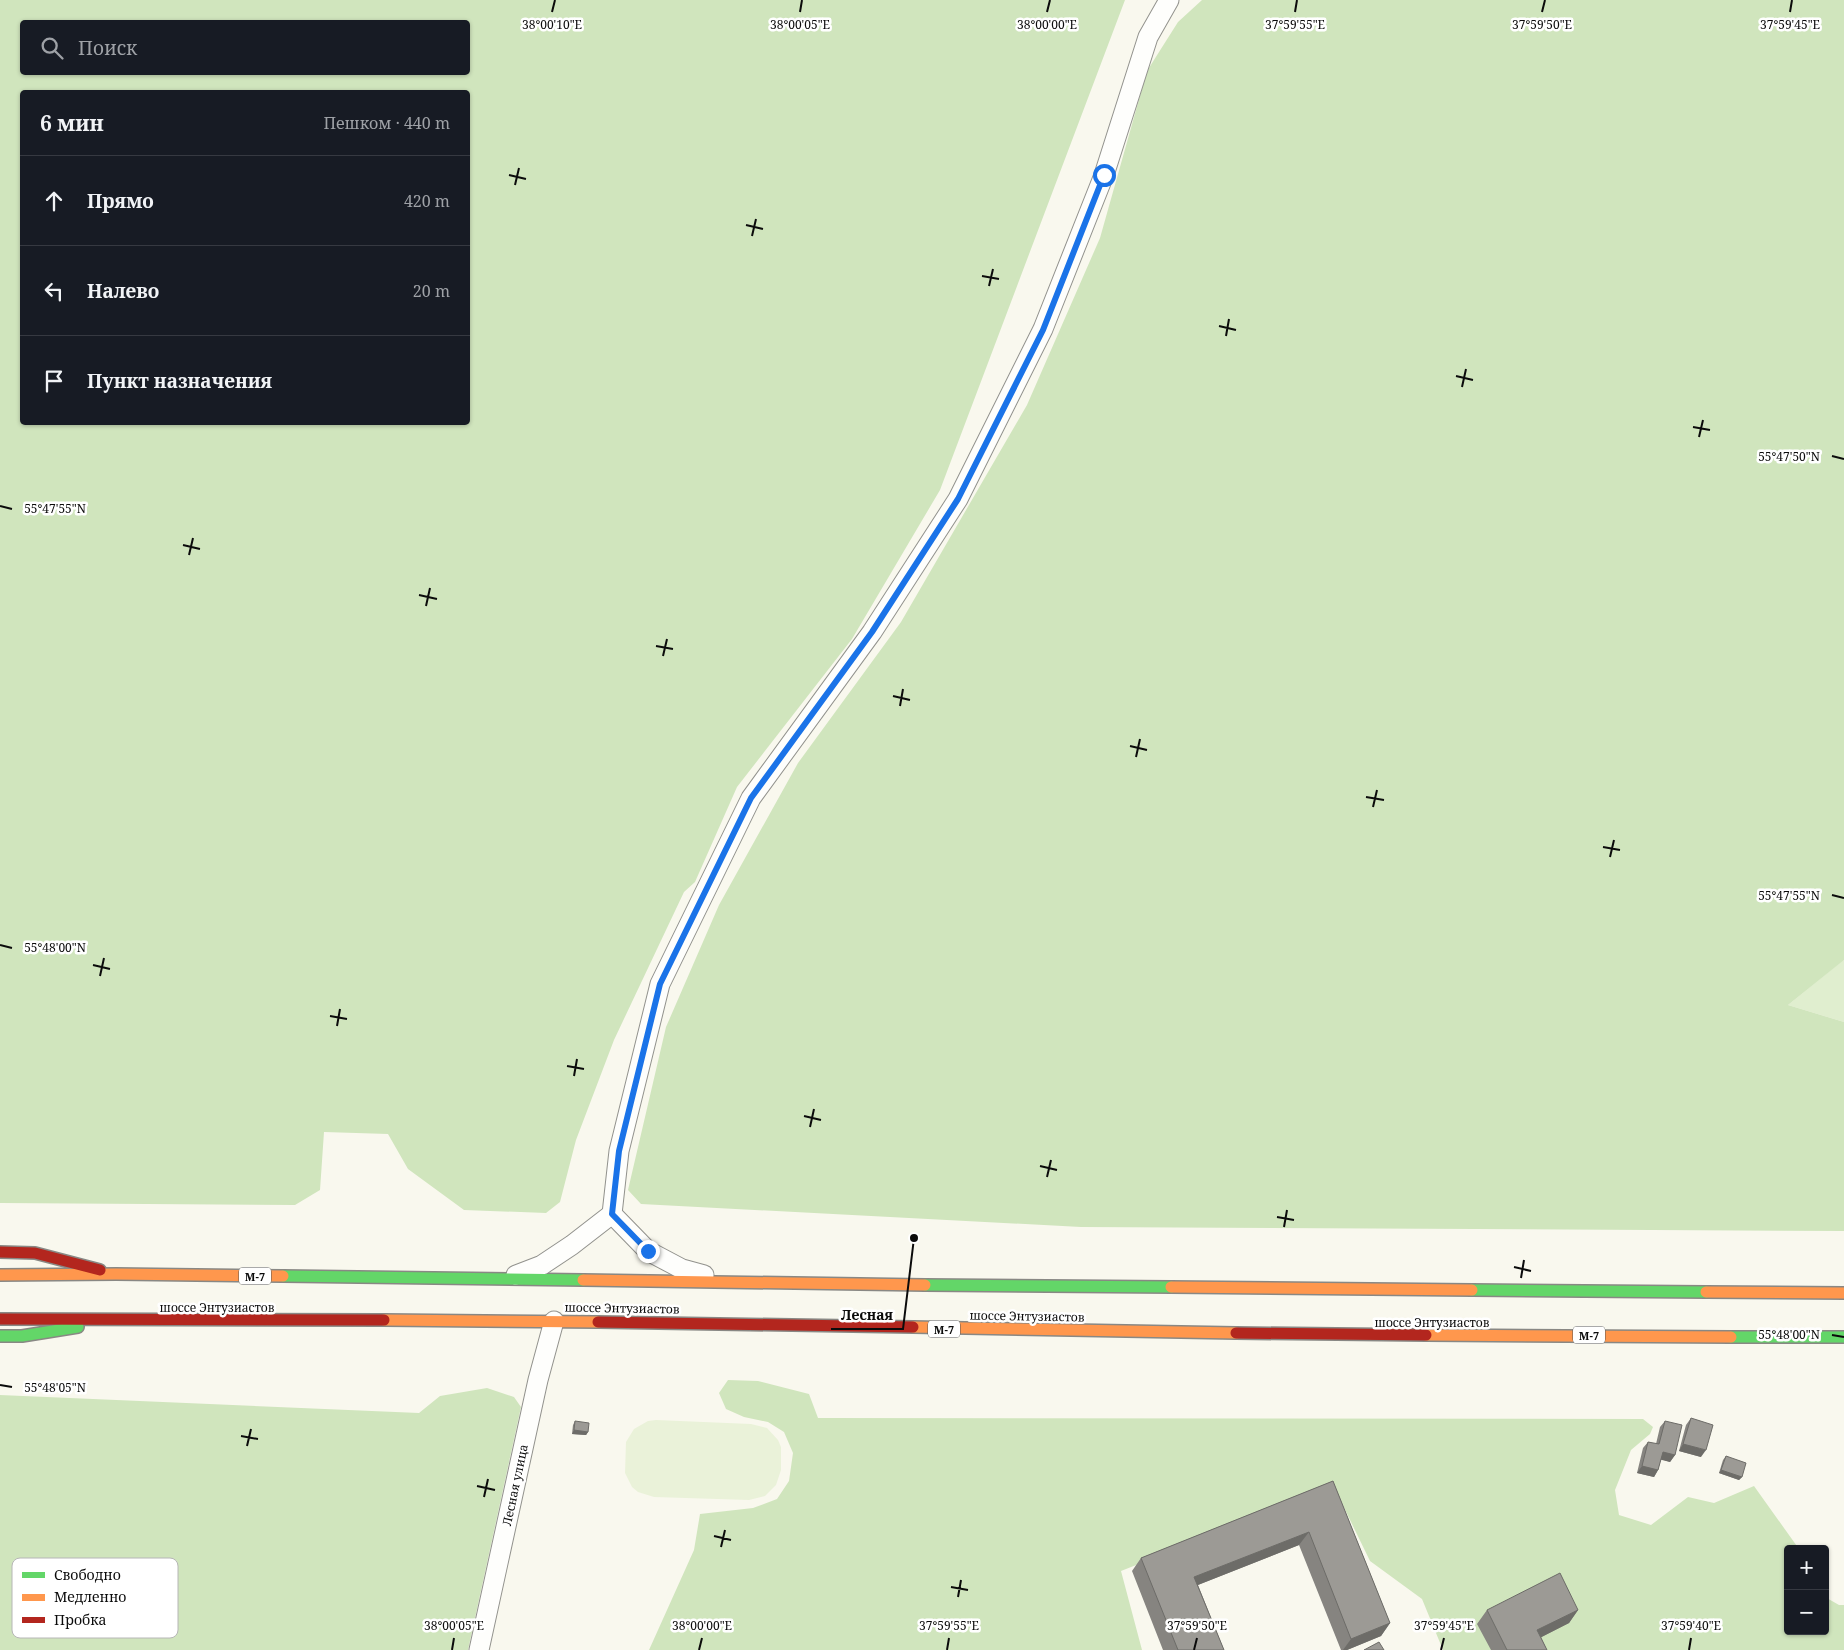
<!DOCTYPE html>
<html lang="ru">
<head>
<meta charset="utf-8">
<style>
  :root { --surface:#171b24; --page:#20242c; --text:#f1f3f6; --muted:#9ea1a6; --line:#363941 }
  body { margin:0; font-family:"Noto Serif",serif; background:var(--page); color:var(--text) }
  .controls { position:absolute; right:15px; bottom:15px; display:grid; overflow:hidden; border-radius:5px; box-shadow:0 1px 4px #0004 }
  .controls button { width:45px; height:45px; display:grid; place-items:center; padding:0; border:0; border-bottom:1px solid var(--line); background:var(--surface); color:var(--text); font:25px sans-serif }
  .stop { position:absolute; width:15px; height:15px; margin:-11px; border:4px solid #1a73e8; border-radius:50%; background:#fff }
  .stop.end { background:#1a73e8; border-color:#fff; box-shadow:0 1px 5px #0008 }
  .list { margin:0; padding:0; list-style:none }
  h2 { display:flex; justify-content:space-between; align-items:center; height:65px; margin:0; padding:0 20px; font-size:21px }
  h2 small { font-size:16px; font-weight:400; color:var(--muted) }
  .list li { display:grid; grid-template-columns:32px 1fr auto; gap:15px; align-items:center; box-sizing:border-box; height:90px; padding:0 20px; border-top:1px solid var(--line) }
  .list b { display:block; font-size:19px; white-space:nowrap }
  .list em { font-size:16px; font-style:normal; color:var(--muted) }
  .icon { flex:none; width:28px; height:28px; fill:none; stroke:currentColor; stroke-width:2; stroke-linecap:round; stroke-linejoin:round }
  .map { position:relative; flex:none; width:1844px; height:1650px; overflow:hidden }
  .search { position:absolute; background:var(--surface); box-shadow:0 1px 4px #0004; left:20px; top:20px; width:450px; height:55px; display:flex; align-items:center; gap:12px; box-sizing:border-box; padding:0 18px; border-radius:5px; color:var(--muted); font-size:19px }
  .panel { position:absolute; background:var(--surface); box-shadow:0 1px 4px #0004; left:20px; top:90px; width:450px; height:335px; border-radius:5px }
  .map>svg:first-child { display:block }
  .green { fill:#e0eecf }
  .forest { fill:#d0e5bd; fill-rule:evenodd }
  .pitch { fill:#eaf2d9 }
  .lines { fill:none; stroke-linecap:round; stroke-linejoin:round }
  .street-casing { stroke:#92928d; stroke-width:21 }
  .fast-casing { stroke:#898884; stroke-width:14 }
  .slow-casing { stroke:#898884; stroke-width:14 }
  .jam-casing { stroke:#898884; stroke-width:14 }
  .street { stroke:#fefefc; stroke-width:19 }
  .fast { stroke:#63d668; stroke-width:11 }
  .slow { stroke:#ff974d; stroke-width:11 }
  .jam { stroke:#b3261e; stroke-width:11 }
  .wall { fill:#868480 }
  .shaded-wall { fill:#6d6c68 }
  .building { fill:#9c9a95; stroke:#6d6c68 }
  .route { stroke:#1a73e8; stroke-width:6 }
  .ticks { fill:none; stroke:#0b0b0b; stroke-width:2 }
  .labels { text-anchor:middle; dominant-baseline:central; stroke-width:5; stroke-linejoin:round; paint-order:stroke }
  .shield { fill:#fff; stroke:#545454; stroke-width:1 }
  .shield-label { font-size:11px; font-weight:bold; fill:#0b0b0b }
  .street-label { font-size:12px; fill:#0b0b0b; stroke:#fff }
  .key { fill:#fff; stroke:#b6b6b6; stroke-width:1 }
  .key-label { font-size:14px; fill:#0b0b0b }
  .ticks-label { font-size:12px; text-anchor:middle; fill:#0b0b0b; stroke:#fff; stroke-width:5; stroke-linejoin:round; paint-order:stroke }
  .leader { fill:none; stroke:#0b0b0b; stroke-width:2 }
  .callout-dot { fill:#0b0b0b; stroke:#fff; stroke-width:2 }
  .callout-label { font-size:14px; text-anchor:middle; font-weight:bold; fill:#0b0b0b; stroke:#fff; stroke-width:5; stroke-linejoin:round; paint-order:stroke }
</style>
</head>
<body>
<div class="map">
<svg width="1844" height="1650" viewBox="0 0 1844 1650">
  <rect width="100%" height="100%" fill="#f9f8ee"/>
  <!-- green -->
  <polygon class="green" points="1844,960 1844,1022 1788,1005 1841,962"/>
  <!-- forest -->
  <g class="forest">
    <path d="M0 0H1125L940 490 852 639 737 787 695 882 684 892 614 1040 576 1140 560 1202 546 1213 464 1210 408 1169 388 1134 324 1132 320 1190 295 1205 0 1203ZM468 22V72H22V22ZM468 92V422H22V92Z"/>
    <polygon points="1202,0 1844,0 1844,960 1788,1005 1844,1022 1844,1231 1081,1227 641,1204 628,1190 666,1027 719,905 798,763 901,622 1027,405 1100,238 1147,71 1178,22"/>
    <polygon points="728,1380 758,1381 809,1394 818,1418 1643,1419 1653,1427 1650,1434 1631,1450 1615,1490 1619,1515 1651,1525 1688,1497 1714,1503 1754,1486 1799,1549 1788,1549 1788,1631 1825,1631 1825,1597 1839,1605 1844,1605 1844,1650 1443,1650 1422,1599 1370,1561 1334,1487 1121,1571 1142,1650 649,1650 694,1550 700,1514 753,1508 777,1499 789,1481 793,1453 784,1432 768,1422 744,1417 726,1409 719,1393"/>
    <polygon points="487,1388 514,1397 521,1407 468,1650 0,1650 0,1395 419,1413 440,1396"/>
  </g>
  <!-- pitch -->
  <polygon class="pitch" points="656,1420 751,1424 767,1428 778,1440 781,1447 781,1470 776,1485 765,1496 749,1500 654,1497 638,1492 632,1487 625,1473 626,1442 634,1429 648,1421"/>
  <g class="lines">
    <defs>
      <g id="street">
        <polyline points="612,1214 648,1251 682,1269 704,1275"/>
        <polyline points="516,1275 542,1265 572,1245 612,1214 619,1151 660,984 751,798 872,632 958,499 1043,329 1104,175 1148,37 1169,0"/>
        <polyline points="479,1650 538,1380 554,1321"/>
      </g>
      <g id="fast">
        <polyline points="283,1276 583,1280"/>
        <polyline points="925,1285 1171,1287"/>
        <polyline points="1472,1290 1706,1292"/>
        <polyline points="0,1336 22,1336 78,1327"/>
        <polyline points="1731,1337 1844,1337"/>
      </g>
      <g id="slow">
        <polyline points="0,1275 116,1274 283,1276"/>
        <polyline points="583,1280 925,1285"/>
        <polyline points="1171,1287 1472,1290"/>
        <polyline points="1706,1292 1844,1293"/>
        <polyline points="384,1320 598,1322"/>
        <polyline points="913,1327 1236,1333"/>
        <polyline points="1426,1335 1731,1337"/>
      </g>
      <g id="jam">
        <polyline points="0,1252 35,1253 100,1270"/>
        <polyline points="0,1319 384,1320"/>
        <polyline points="598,1322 913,1327"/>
        <polyline points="1236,1333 1426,1335"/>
      </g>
    </defs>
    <!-- street casing -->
    <use href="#street" class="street-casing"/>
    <!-- fast casing -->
    <use href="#fast" class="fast-casing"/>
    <!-- slow casing -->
    <use href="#slow" class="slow-casing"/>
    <!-- jam casing -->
    <use href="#jam" class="jam-casing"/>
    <!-- street -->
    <use href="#street" class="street"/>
    <!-- fast -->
    <use href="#fast" class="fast"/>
    <!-- slow -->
    <use href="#slow" class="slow"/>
    <!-- jam -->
    <use href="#jam" class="jam"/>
  </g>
  <!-- wall -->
  <g class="wall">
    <polygon points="1691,1418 1701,1457 1679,1451 1686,1425"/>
    <polygon points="575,1421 588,1432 586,1435 572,1434 573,1425"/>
    <polygon points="1665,1421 1675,1455 1670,1462 1661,1459 1658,1470 1654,1477 1637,1473 1643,1448 1648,1442 1656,1444 1660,1427"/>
    <polygon points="1726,1456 1742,1477 1739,1480 1719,1473 1723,1460"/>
    <polygon points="1333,1481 1390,1623 1381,1636 1347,1650 1341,1650 1299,1545 1198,1585 1224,1650 1163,1650 1132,1571 1141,1558"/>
    <polygon points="1487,1610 1578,1610 1569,1623 1541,1637 1547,1650 1491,1650 1477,1624"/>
  </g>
  <!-- shaded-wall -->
  <g class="shaded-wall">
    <polygon points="574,1430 588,1432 586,1435 572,1434"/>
    <polygon points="1683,1444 1706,1450 1701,1457 1679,1451"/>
    <polygon points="1663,1452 1675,1455 1670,1462 1658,1459"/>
    <polygon points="1642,1466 1658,1470 1654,1477 1637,1473"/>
    <polygon points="1721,1470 1742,1477 1739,1480 1719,1473"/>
    <polygon points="1309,1532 1299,1545 1185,1590 1194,1577"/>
    <polygon points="1578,1610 1569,1623 1528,1644 1537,1630"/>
    <polygon points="1390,1623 1381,1636 1347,1650 1343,1650 1351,1639"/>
  </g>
  <!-- building -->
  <g class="building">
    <polygon points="1691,1418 1713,1425 1706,1450 1683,1444"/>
    <polygon points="575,1421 589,1423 588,1432 574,1430"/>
    <polygon points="1665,1421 1682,1425 1675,1455 1663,1452 1658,1470 1642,1466 1648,1442 1659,1444"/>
    <polygon points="1726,1456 1746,1463 1742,1477 1721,1470"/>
    <polygon points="1333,1481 1390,1623 1351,1639 1309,1532 1194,1577 1224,1650 1178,1650 1141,1558"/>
    <polygon points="1560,1573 1578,1610 1537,1630 1547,1650 1507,1650 1487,1610"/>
    <polygon points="1379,1642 1384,1650 1364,1650"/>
  </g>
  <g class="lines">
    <!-- route -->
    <polyline class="route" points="648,1251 612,1214 619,1151 660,984 751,798 872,632 958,499 1043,330 1104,175"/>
  </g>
  <!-- ticks -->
  <path class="ticks" d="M552 12 555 0M800 12 802 0M1047 12 1050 0M1295 12 1297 0M1542 12 1545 0M1790 12 1792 0M509 175 526 179M515 185 519 168M746 225 763 229M752 236 756 219M982 276 999 279M989 286 993 269M1219 326 1236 330M1226 336 1229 319M1456 376 1473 380M1462 387 1466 369M1693 427 1710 430M1699 437 1703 420M1832 456 1844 459M0 506 12 509M183 545 200 549M189 555 193 538M419 595 437 599M426 606 430 588M656 646 673 649M663 656 667 639M893 696 910 700M900 706 903 689M1130 746 1147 750M1136 757 1140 739M1366 797 1384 800M1373 807 1377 790M1603 847 1620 850M1610 857 1614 840M1832 895 1844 898M0 945 12 948M93 965 110 969M100 976 104 958M330 1016 347 1019M337 1026 340 1009M567 1066 584 1069M574 1076 577 1059M804 1116 821 1120M810 1127 814 1109M1040 1166 1057 1170M1047 1177 1051 1160M1277 1217 1294 1220M1284 1227 1287 1210M1514 1267 1531 1271M1521 1278 1524 1260M1832 1335 1844 1337M0 1385 12 1387M241 1436 258 1439M247 1446 251 1429M477 1486 495 1490M484 1497 488 1479M714 1536 731 1540M721 1547 725 1530M951 1587 968 1590M958 1597 961 1580M452 1650 454 1638M699 1650 702 1638M947 1650 949 1638M1194 1650 1197 1638M1441 1650 1444 1638M1689 1650 1691 1638"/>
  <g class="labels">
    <!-- shield labels -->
    <g class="shield">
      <rect x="239" y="1267.5" width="32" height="17" rx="4"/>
      <rect x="928" y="1320.5" width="32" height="17" rx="4"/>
      <rect x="1573" y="1326.5" width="32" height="17" rx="4"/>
    </g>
    <g class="shield-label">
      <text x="255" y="1276">М-7</text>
      <text x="944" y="1329">М-7</text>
      <text x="1589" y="1335">М-7</text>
    </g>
    <!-- street labels -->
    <g class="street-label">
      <text x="217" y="1307">шоссе Энтузиастов</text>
      <text transform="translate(622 1308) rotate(1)">шоссе Энтузиастов</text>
      <text transform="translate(1027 1316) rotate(1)">шоссе Энтузиастов</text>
      <text x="1432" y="1322">шоссе Энтузиастов</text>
      <text transform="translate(515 1485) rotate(-78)">Лесная улица</text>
    </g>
  </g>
  <!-- legend -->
  <rect x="12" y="1558" width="166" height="80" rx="8" class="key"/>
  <rect x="22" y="1572" width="23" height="6" fill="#63d668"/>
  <rect x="22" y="1594" width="23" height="7" fill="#ff974d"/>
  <rect x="22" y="1617" width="23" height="6" fill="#b3261e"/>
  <g class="key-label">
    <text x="54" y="1580">Свободно</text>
    <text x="54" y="1602">Медленно</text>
    <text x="54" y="1625">Пробка</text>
  </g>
  <g class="ticks-label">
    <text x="552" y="29">38°00'10"E</text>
    <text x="800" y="29">38°00'05"E</text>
    <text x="1047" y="29">38°00'00"E</text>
    <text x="1295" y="29">37°59'55"E</text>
    <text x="1542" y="29">37°59'50"E</text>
    <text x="1790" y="29">37°59'45"E</text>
    <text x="1789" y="461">55°47'50"N</text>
    <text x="55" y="513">55°47'55"N</text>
    <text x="1789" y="900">55°47'55"N</text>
    <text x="55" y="952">55°48'00"N</text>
    <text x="1789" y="1339">55°48'00"N</text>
    <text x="55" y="1392">55°48'05"N</text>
    <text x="454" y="1630">38°00'05"E</text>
    <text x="702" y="1630">38°00'00"E</text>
    <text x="949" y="1630">37°59'55"E</text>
    <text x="1197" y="1630">37°59'50"E</text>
    <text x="1444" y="1630">37°59'45"E</text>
    <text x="1691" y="1630">37°59'40"E</text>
  </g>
  <!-- callouts -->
  <path class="leader" d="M914 1238L903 1329H831"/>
  <circle class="callout-dot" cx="914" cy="1238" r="5"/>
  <g class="callout-label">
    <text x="867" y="1320">Лесная</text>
  </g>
</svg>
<div class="controls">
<button>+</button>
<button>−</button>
</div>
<div class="stop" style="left:1104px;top:175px"></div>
<div class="stop end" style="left:648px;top:1251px"></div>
<div class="search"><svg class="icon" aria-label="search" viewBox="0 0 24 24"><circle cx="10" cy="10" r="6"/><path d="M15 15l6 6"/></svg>Поиск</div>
<section class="panel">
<h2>6 мин<small>Пешком · 440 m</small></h2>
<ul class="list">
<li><svg class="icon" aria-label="ahead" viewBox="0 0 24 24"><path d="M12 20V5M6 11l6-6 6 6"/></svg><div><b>Прямо</b></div><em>420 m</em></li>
<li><svg class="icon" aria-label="left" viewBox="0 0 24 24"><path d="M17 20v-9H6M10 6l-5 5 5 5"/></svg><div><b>Налево</b></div><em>20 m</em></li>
<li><svg class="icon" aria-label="arrive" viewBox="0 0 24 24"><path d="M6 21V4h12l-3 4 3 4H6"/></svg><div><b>Пункт назначения</b></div></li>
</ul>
</section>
</div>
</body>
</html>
